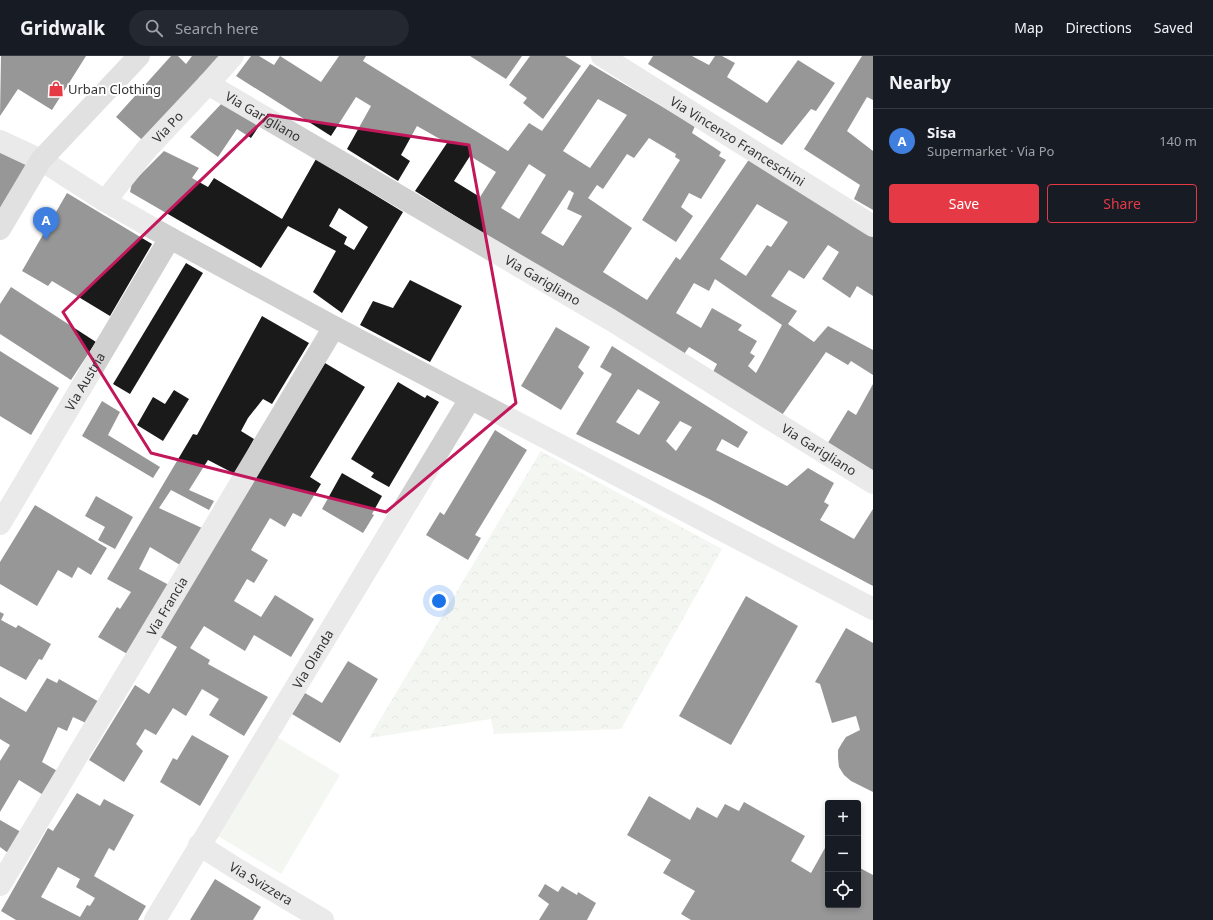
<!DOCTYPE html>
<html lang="en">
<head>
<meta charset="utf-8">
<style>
  :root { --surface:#171b24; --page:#242831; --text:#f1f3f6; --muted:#9ea1a6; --line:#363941; --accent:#e63946 }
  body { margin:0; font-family:"Noto Sans",sans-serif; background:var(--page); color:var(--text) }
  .controls { position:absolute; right:12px; bottom:12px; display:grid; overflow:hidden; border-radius:4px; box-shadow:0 2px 6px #0003 }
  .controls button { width:36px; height:36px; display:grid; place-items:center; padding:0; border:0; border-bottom:1px solid var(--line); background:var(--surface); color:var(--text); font:20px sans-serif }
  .you { position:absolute; left:439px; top:545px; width:14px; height:14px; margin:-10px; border:3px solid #fff; border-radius:50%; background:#1a73e8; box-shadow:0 0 0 6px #1a73e833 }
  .badge { display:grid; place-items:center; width:26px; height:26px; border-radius:50%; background:var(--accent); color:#fff; font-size:13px; font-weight:700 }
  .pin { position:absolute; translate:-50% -33px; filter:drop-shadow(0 1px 2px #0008) }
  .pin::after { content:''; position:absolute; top:21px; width:14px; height:12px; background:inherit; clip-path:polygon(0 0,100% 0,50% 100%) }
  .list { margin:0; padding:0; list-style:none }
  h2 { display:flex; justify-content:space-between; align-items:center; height:52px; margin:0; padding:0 16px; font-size:17px }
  h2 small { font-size:13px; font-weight:400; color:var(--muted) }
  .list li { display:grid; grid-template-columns:26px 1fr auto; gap:12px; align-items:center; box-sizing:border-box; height:64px; padding:0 16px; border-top:1px solid var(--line) }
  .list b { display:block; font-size:15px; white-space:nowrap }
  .list p { margin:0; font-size:13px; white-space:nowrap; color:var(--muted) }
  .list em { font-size:13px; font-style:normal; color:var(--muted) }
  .actions { display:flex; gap:8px; padding:12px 16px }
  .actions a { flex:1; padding:9px 0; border:1px solid var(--accent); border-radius:4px; text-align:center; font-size:14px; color:var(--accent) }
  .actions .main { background:var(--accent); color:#fff }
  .icon { flex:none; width:22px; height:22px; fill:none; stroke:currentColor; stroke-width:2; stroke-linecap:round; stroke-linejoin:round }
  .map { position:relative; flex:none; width:873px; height:864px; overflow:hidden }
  header { display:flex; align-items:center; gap:24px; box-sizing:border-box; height:56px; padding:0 20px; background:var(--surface); border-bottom:1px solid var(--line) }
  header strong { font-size:19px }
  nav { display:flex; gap:22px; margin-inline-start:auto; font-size:14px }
  .search { width:280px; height:36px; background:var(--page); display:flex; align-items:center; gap:10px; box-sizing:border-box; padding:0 14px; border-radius:22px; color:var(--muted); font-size:15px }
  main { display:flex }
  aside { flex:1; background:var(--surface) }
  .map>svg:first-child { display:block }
  .grass { fill:#e6ecdf }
  .park { fill:url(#park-crowns) }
  .building { fill:#1a1a1a; fill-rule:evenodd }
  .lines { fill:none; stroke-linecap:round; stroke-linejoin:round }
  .street { stroke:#d0d0d0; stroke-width:22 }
  .secondary { stroke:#bdbdbd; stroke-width:22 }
  .marked { fill:none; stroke:#c2185b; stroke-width:3; stroke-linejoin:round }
  .labels { text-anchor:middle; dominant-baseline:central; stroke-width:4; stroke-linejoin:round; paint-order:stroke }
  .poi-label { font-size:13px; fill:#333; stroke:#fff; text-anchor:start }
  .street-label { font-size:13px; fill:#333; stroke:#fff }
</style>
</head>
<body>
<header>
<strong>Gridwalk</strong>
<div class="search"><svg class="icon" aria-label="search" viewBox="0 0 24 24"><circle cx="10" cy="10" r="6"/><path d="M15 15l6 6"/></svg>Search here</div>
<nav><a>Map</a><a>Directions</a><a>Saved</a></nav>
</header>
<main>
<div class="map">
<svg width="873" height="864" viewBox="0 0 873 864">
  <defs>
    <pattern id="park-crowns" width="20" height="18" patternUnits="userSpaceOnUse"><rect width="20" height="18" fill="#e6ecdf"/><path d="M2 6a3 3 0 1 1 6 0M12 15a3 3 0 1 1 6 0" fill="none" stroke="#c6cbc0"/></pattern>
  </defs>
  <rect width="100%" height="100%" fill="#fff"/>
  <!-- grass -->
  <polygon class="grass" points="277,681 340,719 281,818 218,780"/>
  <!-- park -->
  <polygon class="park" points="541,395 722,493 621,673 494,678 491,663 369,682"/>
  <!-- building -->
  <g class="building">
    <polygon points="1,0 86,0 52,54 18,33 0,60"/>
    <polygon points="171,0 178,0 186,8 192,0 224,0 148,89 116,61"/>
    <path d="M251 0H259L274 9 280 0 321 26 339 0H366L363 5 508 95 529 67 542 75 590 8 695 70 692 77 721 96 719 100 726 104 701 143 689 137 681 151 693 160 676 186 642 164 680 104 675 101 676 98 649 82 634 102 627 98 603 133 597 129 588 142 632 172 603 216 647 244 676 201 680 204 750 102 873 179V240L857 230 850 242 822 223 839 196 828 189 804 223 789 214 771 240 797 255 788 268 814 286 828 270 873 294V319L851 305 848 309 826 296 780 362 711 320 717 308 689 291 682 301 415 135 447 87 417 70 401 99 410 105 398 125 347 93 371 50 356 41 331 80 236 20ZM598 43 627 59 590 112 563 95ZM470 100 496 116 480 141 454 125ZM529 108 546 119 519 163 501 152ZM569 134 574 137 567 153 582 160 563 190 541 177ZM757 148 788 166 771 191 767 189 746 220 720 203ZM715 223 782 269 756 317 748 310 755 300 750 297 757 285 738 274 742 269 712 252 701 272 676 257 694 227 709 235Z"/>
    <polygon points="470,0 522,0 506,23"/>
    <polygon points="530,0 565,0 581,10 543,63 523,47 527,42 509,29"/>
    <polygon points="653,0 692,0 709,9 715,0 722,0 735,7 727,21 767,47 798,4 835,27 816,55 811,53 782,89 648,8"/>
    <polygon points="862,0 873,0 873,44 867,41 847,75 873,95 873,154 854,143 860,129 804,93"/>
    <polygon points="223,46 259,70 251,82 237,73 218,101 190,81"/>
    <polygon points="0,95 27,107 0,153"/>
    <path d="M164 95 199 112 192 122 208 131 214 122 282 163 316 103 403 156 342 257 313 236 336 195 288 170 261 212 130 136 132 127ZM339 152 368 171 354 194 344 188 347 181 329 170Z"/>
    <polygon points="67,137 152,188 110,260 52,225 48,230 22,215"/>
    <polygon points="186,207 203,217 130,338 113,328"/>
    <polygon points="410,224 462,250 430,306 360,269 373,245 393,252"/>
    <polygon points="11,231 96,286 71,324 0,278 0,248"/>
    <polygon points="262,260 309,287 272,348 263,343 248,362 241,375 254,383 235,418 208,404 189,434 214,445 209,454 171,434 159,452 202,472 180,509 150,491 139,513 169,529 129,599 98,581 117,551 120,553 131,536 107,523 193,378 197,379"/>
    <polygon points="556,271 590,291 578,311 584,317 561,354 521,330"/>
    <path d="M612 290 748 376 738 392 722 383 716 394 787 430 808 412 834 427 824 446 829 449 820 464 854 483 873 453V530L709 443 576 378 612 318 600 311ZM638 333 660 346 639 379 616 366ZM680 365 692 371 676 395 666 385Z"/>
    <polygon points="0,295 59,332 31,379 0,360"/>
    <polygon points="325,307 365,331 310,421 321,428 301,461 293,457 285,471 270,462 251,494 268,504 254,527 247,523 234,545 261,561 275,539 314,563 291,601 254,579 245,595 204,570 190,592 210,604 208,608 268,641 244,680 209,659 219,643 202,633 186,660 173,652 156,679 145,673 136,688 143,695 124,726 89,704 135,629 149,638 177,591 160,581"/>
    <polygon points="398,326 425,342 427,339 439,346 389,431 371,421 374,417 351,403"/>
    <polygon points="873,328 873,420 826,390 848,354 856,359"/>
    <polygon points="174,334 189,343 163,385 137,369 153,341 165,348"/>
    <polygon points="102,345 120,356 108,379 160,411 153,422 82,380"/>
    <polygon points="495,374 527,394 475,479 481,482 468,504 426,479 440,456 444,459"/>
    <polygon points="342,417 382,440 372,458 374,459 363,477 322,453"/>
    <polygon points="96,440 133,461 115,493 98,484 105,471 85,460"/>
    <polygon points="35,449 107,492 91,519 78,511 72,522 58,514 37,550 0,528 0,506"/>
    <polygon points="746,540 798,570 731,689 679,660"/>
    <polygon points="0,556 4,558 1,564 16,572 18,569 51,588 42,604 39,603 26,624 0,610"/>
    <polygon points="846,572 873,587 873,736 851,725 844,719 839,711 838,702 838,694 842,687 846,681 860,674 856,660 832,667 820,628 815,626"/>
    <polygon points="348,605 378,623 340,687 292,658 305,637 322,647"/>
    <polygon points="47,622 57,627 59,623 101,647 88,668 73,661 67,675 58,671 42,706 59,716 45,740 19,724 0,756 0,705 10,689 0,683 0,641 26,656"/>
    <polygon points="192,679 229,700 200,750 160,726 173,702 177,704"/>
    <path d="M77 737 100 750 104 743 134 759 114 795 109 792 94 820 146 850 138 864H16L1 855 48 772 53 775ZM58 811 80 823 76 831 95 842 90 850 87 849 80 861 41 841Z"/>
    <polygon points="649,740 690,764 697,751 717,762 725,748 739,755 744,746 805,780 791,805 811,817 825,792 828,794 828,849 858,849 858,811 873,819 873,864 691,864 681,858 695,835 663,817 671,804 627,779"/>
    <polygon points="0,764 21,776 8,797 0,791"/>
    <polygon points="215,823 261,851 253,864 190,864"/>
    <polygon points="545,828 558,836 562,830 577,839 578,836 596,847 587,864 539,864 549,848 538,840"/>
  </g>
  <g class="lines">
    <!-- street -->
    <g class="street">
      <path id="s1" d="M602 0 873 170"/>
      <path id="s2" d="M208 28 611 264 873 427"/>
      <polyline points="0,85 41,104 105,145 170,182 334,271 873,553"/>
      <path id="s3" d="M105 145 146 94 208 28 233 0"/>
      <path id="s4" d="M0 468 170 182"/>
      <path id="s5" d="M199 789 237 813 323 864"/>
      <path id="s6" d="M0 829 334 271"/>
      <path id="s7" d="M155 864 470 343"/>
    </g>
    <!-- secondary -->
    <polyline class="secondary" points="0,173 41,104 139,0"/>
  </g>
  <!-- marked area -->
  <path d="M0 0H873V864H0ZM269 59 469 89 516 347 386 456 151 397 63 256Z" fill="#fff" fill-opacity=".55" fill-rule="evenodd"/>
  <path class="marked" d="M269 59 469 89 516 347 386 456 151 397 63 256Z"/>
  <!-- icons -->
  <defs>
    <symbol id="shop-bare" viewBox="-9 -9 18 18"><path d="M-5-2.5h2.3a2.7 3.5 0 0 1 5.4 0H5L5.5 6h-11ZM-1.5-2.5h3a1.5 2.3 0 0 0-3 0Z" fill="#e63946" stroke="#fff" stroke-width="2.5" paint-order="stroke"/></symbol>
  </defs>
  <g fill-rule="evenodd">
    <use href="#shop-bare" x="45" y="22" width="22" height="22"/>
  </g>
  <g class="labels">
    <!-- poi labels -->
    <g class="poi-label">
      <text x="68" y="33">Urban Clothing</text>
    </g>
    <!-- street labels -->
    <g class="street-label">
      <text stroke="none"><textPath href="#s2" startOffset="64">Via Garigliano</textPath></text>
      <text stroke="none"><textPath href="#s3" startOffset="97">Via Po</textPath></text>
      <text stroke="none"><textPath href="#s1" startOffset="160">Via Vincenzo Franceschini</textPath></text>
      <text stroke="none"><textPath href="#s2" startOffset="388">Via Garigliano</textPath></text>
      <text stroke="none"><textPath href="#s4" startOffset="166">Via Austria</textPath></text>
      <text stroke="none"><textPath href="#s2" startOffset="712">Via Garigliano</textPath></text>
      <text stroke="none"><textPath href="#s6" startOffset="325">Via Francia</textPath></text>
      <text stroke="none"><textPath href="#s7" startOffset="305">Via Olanda</textPath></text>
      <text stroke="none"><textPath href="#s5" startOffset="73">Via Svizzera</textPath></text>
    </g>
  </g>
</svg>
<div class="controls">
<button>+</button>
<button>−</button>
<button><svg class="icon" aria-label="locate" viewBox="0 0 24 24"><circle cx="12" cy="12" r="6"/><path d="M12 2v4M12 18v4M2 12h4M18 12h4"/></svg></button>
</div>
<div class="you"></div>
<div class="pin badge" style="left:46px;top:184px;background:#3f7fe0">A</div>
</div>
<aside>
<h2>Nearby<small></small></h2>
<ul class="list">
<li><span class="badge" style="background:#3f7fe0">A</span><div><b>Sisa</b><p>Supermarket · Via Po</p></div><em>140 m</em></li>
</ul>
<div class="actions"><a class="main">Save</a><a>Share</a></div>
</aside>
</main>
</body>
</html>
